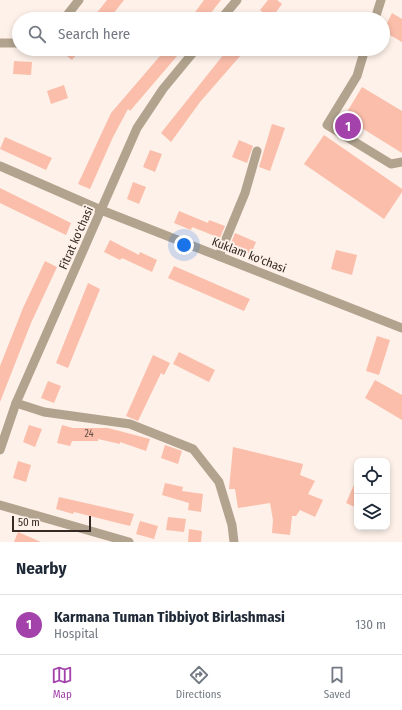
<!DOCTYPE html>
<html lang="en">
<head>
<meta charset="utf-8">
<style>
  :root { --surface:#fff; --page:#f6f6f7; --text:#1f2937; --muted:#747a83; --line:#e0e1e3; --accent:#a242aa }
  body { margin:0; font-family:"Fira Sans Condensed",sans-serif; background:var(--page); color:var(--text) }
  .controls { position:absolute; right:12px; bottom:12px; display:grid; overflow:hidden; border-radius:8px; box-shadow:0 2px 6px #0003 }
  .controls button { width:36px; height:36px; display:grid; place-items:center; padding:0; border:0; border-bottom:1px solid var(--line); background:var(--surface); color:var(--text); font:20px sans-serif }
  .scale { position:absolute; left:12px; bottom:10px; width:79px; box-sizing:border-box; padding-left:4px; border:2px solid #352a23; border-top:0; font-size:11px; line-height:14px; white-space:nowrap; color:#352a23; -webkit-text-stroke:3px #fdf1e9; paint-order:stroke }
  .you { position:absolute; left:184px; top:245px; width:14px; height:14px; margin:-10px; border:3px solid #fff; border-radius:50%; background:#1a73e8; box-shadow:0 0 0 6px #1a73e833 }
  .badge { display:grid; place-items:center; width:26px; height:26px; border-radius:50%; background:var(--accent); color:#fff; font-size:13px; font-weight:700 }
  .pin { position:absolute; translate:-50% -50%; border:2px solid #fff; box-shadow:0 1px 4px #0006 }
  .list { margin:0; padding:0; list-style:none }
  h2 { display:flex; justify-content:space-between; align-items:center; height:52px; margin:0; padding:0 16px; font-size:17px }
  h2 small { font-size:13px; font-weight:400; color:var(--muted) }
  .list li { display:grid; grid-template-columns:26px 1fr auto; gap:12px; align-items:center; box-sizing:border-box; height:60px; padding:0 16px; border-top:1px solid var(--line) }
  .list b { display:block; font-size:15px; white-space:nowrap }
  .list p { margin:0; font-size:13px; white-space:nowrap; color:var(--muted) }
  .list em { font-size:13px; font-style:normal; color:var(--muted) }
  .icon { flex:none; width:22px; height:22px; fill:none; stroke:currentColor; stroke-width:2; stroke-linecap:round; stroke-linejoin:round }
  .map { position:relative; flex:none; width:402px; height:542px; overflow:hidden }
  .search { position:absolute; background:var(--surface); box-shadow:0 2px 6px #0003; left:12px; right:12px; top:12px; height:44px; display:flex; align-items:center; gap:10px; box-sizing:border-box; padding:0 14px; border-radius:22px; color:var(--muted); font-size:15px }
  .sheet { height:112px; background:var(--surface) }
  nav { display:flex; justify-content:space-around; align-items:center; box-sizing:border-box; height:56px; border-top:1px solid var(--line); background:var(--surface); font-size:11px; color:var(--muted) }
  nav a { display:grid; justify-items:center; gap:2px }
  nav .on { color:var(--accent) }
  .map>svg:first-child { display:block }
  .building { fill:#fbbeab }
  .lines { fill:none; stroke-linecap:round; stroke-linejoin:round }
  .street { stroke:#b2a38e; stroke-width:9 }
  .labels { text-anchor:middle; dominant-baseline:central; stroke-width:4; stroke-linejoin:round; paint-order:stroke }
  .number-label { font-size:10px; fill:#664f45 }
  .street-label { font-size:12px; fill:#352a23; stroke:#fdf1e9 }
</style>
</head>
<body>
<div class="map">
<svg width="402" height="542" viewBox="0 0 402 542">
  <rect width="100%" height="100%" fill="#fdf1e9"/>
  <!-- building -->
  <g class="building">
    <polygon points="107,0 124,0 109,19 92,19"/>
    <polygon points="204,0 221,0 206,19 190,19"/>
    <polygon points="268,0 277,0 282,4 271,19 260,10"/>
    <polygon points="392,13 402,19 402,42 383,31"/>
    <polygon points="58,49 81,49 72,60"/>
    <polygon points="166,49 183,49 130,111 128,109 113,137 90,189 78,184 111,113"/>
    <polygon points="228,49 234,49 241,55 200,102 171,142 161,133"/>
    <polygon points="14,61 32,62 31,75 13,74"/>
    <polygon points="64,85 68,98 51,104 47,91"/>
    <polygon points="362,87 402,111 402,153 344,117"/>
    <polygon points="272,124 285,128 270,171 259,167"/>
    <polygon points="324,135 402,189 402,192 384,219 304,164"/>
    <polygon points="5,137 52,158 46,170 0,149"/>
    <polygon points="239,140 253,146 247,163 232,157"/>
    <polygon points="150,150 162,154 155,172 143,167"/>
    <polygon points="133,182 146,187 139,204 127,199"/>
    <polygon points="0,188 71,223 66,235 0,203"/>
    <polygon points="179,211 208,223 209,220 225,226 220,238 192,227 191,230 174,223"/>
    <polygon points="235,233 256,242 251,254 234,247 235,245 231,243"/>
    <polygon points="110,240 139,255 140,252 157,260 152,272 122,258 120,260 104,252"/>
    <polygon points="336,250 357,255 352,275 331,269"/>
    <polygon points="45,261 57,267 31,323 0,402 0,366 23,308"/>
    <polygon points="174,266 250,299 244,311 168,278"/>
    <polygon points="88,283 100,289 68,368 56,363"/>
    <polygon points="377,336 390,340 379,375 366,371"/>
    <polygon points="179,352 215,370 209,382 173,364"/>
    <polygon points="153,355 170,363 164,375 161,373 138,421 126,416"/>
    <polygon points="375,380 402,395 402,420 365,398"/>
    <polygon points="48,381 61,386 54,403 41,398"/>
    <polygon points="29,425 42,429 35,447 23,442"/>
    <polygon points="62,425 73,428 108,428 150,439 146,451 120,442 120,444 98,439 98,441 72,441 70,446 57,443"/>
    <polygon points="165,445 182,451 178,464 161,458"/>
    <polygon points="233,447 303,464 300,475 315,481 308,494 323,500 315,517 300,510 296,516 292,516 290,535 272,533 273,520 270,503 238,508 235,489 229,489"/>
    <polygon points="18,461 31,465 26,482 13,478"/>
    <polygon points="357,478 357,508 346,503"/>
    <polygon points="165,483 183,487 182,491 203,494 201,512 188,510 189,503 162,495"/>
    <polygon points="59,497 134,514 130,526 74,512 73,514 56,509"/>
    <polygon points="168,517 186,519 184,532 166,530"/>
    <polygon points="140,521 158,526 154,539 136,534"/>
    <polygon points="189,529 202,531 201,542 188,542"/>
    <polygon points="18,532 41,542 14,542"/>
  </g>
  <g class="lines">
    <!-- street -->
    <g class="street">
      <polyline points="64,19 79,0"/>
      <polyline points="221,19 237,0"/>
      <polyline points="375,19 381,0"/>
      <polyline points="0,43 19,43"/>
      <polyline points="365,49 357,76 327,125 391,164 402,162"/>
      <polyline points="0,166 101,210 402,328"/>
      <polyline points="219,256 245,193 257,151"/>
      <polyline points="16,403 44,412 130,424 193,449 219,482 232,525 234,542"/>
      <polyline points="0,450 16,403 137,128 163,89 196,49"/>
      <polyline points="0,505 129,542"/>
    </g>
  </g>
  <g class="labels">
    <!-- number labels -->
    <g class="number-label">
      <text x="89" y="434">24</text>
    </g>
    <!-- street labels -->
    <g class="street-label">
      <text transform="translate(76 238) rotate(-66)">Fitrat ko'chasi</text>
      <text transform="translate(249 255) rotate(21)">Kuklam ko'chasi</text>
    </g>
  </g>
</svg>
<div class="controls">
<button><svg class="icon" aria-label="locate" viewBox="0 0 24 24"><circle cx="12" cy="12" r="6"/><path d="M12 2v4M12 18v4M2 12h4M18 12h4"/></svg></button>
<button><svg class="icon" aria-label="layers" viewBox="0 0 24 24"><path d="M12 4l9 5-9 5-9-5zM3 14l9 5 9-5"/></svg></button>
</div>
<div class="scale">50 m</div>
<div class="you"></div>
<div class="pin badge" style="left:348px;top:126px">1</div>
<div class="search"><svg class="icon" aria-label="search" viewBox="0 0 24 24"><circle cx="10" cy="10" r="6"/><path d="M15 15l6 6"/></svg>Search here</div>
</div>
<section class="sheet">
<h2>Nearby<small></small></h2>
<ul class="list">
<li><span class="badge">1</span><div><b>Karmana Tuman Tibbiyot Birlashmasi</b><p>Hospital</p></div><em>130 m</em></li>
</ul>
</section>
<nav>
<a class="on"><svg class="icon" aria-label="map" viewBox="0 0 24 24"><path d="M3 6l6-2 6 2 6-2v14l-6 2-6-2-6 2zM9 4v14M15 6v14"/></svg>Map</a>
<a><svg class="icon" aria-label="directions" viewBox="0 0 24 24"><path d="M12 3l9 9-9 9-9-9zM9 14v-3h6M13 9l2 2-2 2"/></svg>Directions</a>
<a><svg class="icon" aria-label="saved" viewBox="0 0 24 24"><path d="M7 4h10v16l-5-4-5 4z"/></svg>Saved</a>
</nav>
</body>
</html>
